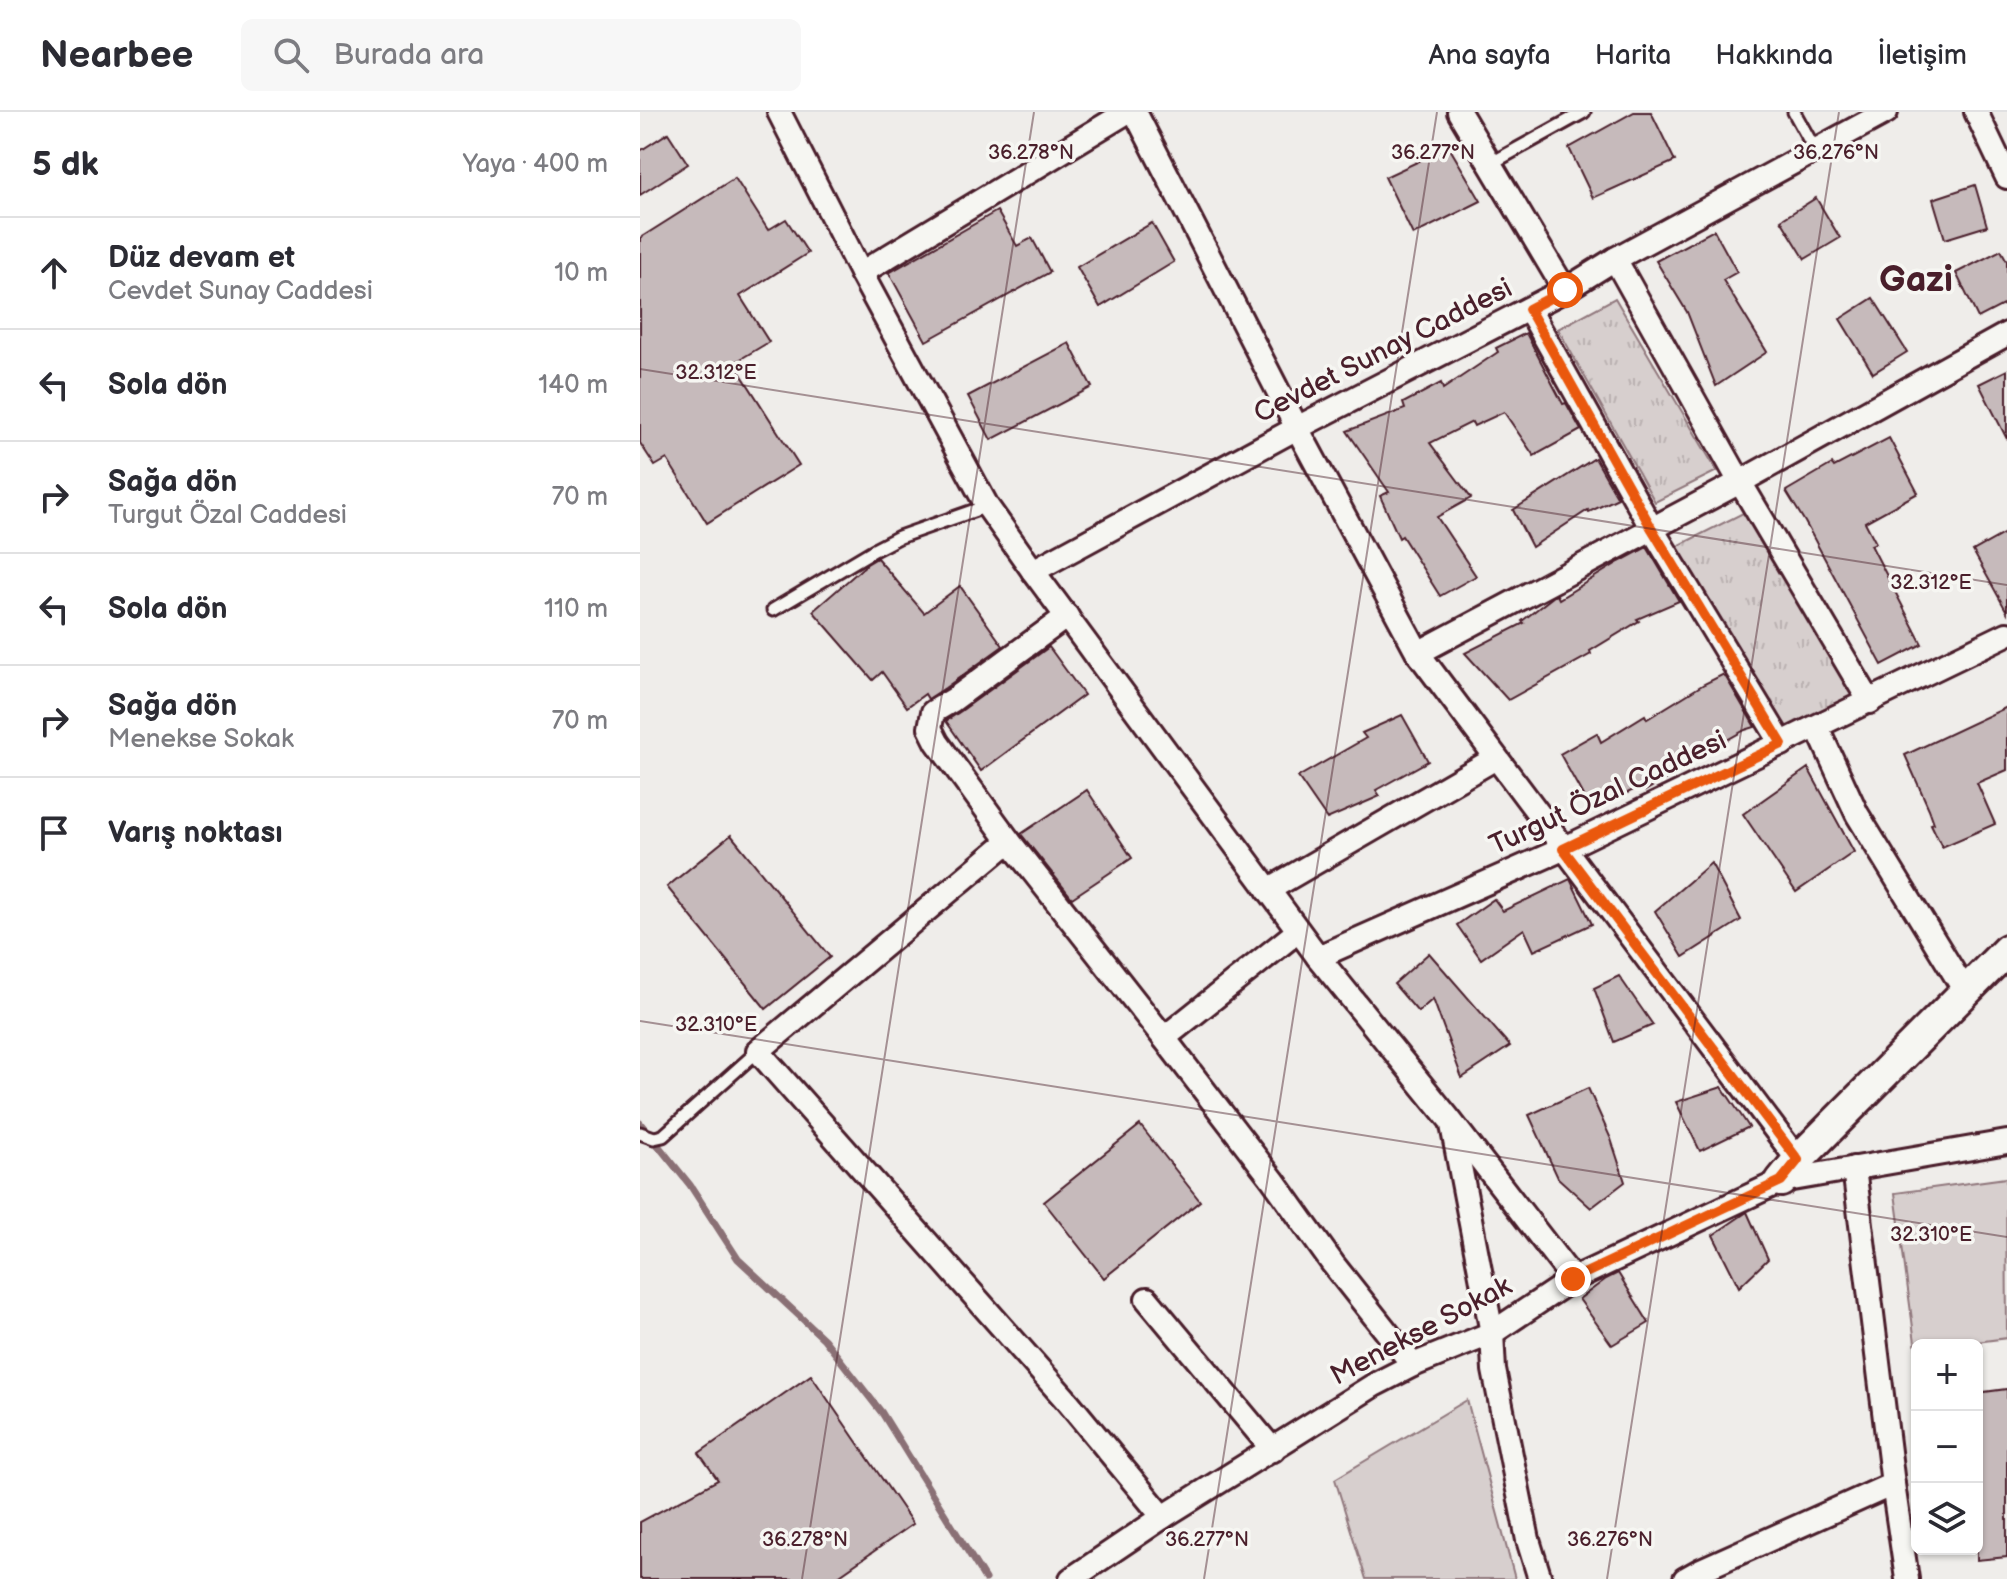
<!DOCTYPE html>
<html lang="tr">
<head>
<meta charset="utf-8">
<style>
  :root { --surface:#fff; --page:#f7f7f7; --text:#2b2b33; --muted:#7c7c81; --line:#e1e1e2 }
  body { margin:0; font-family:"Balsamiq Sans",sans-serif; background:var(--page); color:var(--text) }
  .controls { position:absolute; right:24px; bottom:24px; display:grid; overflow:hidden; border-radius:12px; box-shadow:0 2px 6px #0004 }
  .controls button { width:72px; height:72px; display:grid; place-items:center; padding:0; border:0; border-bottom:2px solid var(--line); background:var(--surface); color:var(--text); font:40px sans-serif }
  .stop { position:absolute; width:24px; height:24px; margin:-18px; border:6px solid #ea580c; border-radius:50%; background:#fff }
  .stop.end { background:#ea580c; border-color:#fff; box-shadow:0 2px 8px #0008 }
  .list { margin:0; padding:0; list-style:none }
  h2 { display:flex; justify-content:space-between; align-items:center; height:104px; margin:0; padding:0 32px; font-size:34px }
  h2 small { font-size:26px; font-weight:400; color:var(--muted) }
  .list li { display:grid; grid-template-columns:52px 1fr auto; gap:24px; align-items:center; box-sizing:border-box; height:112px; padding:0 32px; border-top:2px solid var(--line) }
  .list b { display:block; font-size:30px; white-space:nowrap }
  .list p { margin:0; font-size:26px; white-space:nowrap; color:var(--muted) }
  .list em { font-size:26px; font-style:normal; color:var(--muted) }
  .icon { flex:none; width:44px; height:44px; fill:none; stroke:currentColor; stroke-width:2; stroke-linecap:round; stroke-linejoin:round }
  .map { position:relative; flex:none; width:1367px; height:1467px; overflow:hidden }
  header { display:flex; align-items:center; gap:48px; box-sizing:border-box; height:112px; padding:0 40px; background:var(--surface); border-bottom:2px solid var(--line) }
  header strong { font-size:38px }
  nav { display:flex; gap:44px; margin-inline-start:auto; font-size:28px }
  .search { width:560px; height:72px; background:var(--page); display:flex; align-items:center; gap:20px; box-sizing:border-box; padding:0 28px; border-radius:12px; color:var(--muted); font-size:30px }
  main { display:flex }
  aside { flex:1; background:var(--surface) }
  .map>svg:first-child { display:block }
  .green { fill:#d7cfce; stroke:#90777c; stroke-width:2 }
  .park { fill:url(#park-tufts); stroke:#90777c; stroke-width:2 }
  .lines { fill:none; stroke-linecap:round; stroke-linejoin:round }
  .stream { stroke:#8a6f74; stroke-width:7 }
  .building { fill:#c6babb; stroke:#4a1f2b; stroke-width:2 }
  .lane-casing { stroke:#4a1f2b; stroke-width:17 }
  .street-casing { stroke:#4a1f2b; stroke-width:28 }
  .secondary-casing { stroke:#4a1f2b; stroke-width:36 }
  .lane { stroke:#f6f6f2; stroke-width:11 }
  .street { stroke:#f6f6f2; stroke-width:22 }
  .secondary { stroke:#f6f6f2; stroke-width:30 }
  .route { stroke:#ea580c; stroke-width:10 }
  .ticks { fill:none; stroke:#4a1f2b; stroke-width:2; stroke-opacity:0.45 }
  .labels { text-anchor:middle; dominant-baseline:central; stroke-width:7; stroke-linejoin:round; paint-order:stroke }
  .street-label { font-size:28px; fill:#4a1f2b; stroke:#f6f6f2 }
  .district-label { font-size:36px; font-weight:bold; fill:#4a1f2b; stroke:#f6f6f2 }
  .ticks-label { font-size:20px; text-anchor:middle; fill:#4a1f2b; stroke:#f6f6f2; stroke-width:7; stroke-linejoin:round; paint-order:stroke }
</style>
</head>
<body>
<header>
<strong>Nearbee</strong>
<div class="search"><svg class="icon" aria-label="search" viewBox="0 0 24 24"><circle cx="10" cy="10" r="6"/><path d="M15 15l6 6"/></svg>Burada ara</div>
<nav><a>Ana sayfa</a><a>Harita</a><a>Hakkında</a><a>İletişim</a></nav>
</header>
<main>
<aside>
<h2>5 dk<small>Yaya · 400 m</small></h2>
<ul class="list">
<li><svg class="icon" aria-label="ahead" viewBox="0 0 24 24"><path d="M12 20V5M6 11l6-6 6 6"/></svg><div><b>Düz devam et</b><p>Cevdet Sunay Caddesi</p></div><em>10 m</em></li>
<li><svg class="icon" aria-label="left" viewBox="0 0 24 24"><path d="M17 20v-9H6M10 6l-5 5 5 5"/></svg><div><b>Sola dön</b></div><em>140 m</em></li>
<li><svg class="icon" aria-label="right" viewBox="0 0 24 24"><path d="M7 20v-9h11M14 6l5 5-5 5"/></svg><div><b>Sağa dön</b><p>Turgut Özal Caddesi</p></div><em>70 m</em></li>
<li><svg class="icon" aria-label="left" viewBox="0 0 24 24"><path d="M17 20v-9H6M10 6l-5 5 5 5"/></svg><div><b>Sola dön</b></div><em>110 m</em></li>
<li><svg class="icon" aria-label="right" viewBox="0 0 24 24"><path d="M7 20v-9h11M14 6l5 5-5 5"/></svg><div><b>Sağa dön</b><p>Menekse Sokak</p></div><em>70 m</em></li>
<li><svg class="icon" aria-label="arrive" viewBox="0 0 24 24"><path d="M6 21V4h12l-3 4 3 4H6"/></svg><div><b>Varış noktası</b></div></li>
</ul>
</aside>
<div class="map">
<svg width="1367" height="1467" viewBox="0 0 1367 1467">
  <defs>
    <pattern id="park-tufts" width="24" height="20" patternUnits="userSpaceOnUse" patternTransform="scale(2)"><rect width="24" height="20" fill="#d7cfce"/><path d="M3 7l-1-3M5 7V3M7 7l1-3M15 17l-1-3M17 17v-4M19 17l1-3" fill="none" stroke="#bab1b1"/></pattern>
  </defs>
  <rect width="100%" height="100%" fill="#efedea"/>
  <filter id="ink" filterUnits="userSpaceOnUse"><feTurbulence type="fractalNoise" baseFrequency=".0125" numOctaves="2"/><feDisplacementMap in="SourceGraphic" scale="16" xChannelSelector="R" yChannelSelector="G"/><feConvolveMatrix kernelMatrix="1 2 1 2 8 2 1 2 1" color-interpolation-filters="sRGB"/></filter>
  <g filter="url(#ink)">
    <!-- green -->
    <g class="green">
      <polygon points="1366,1066 1367,1226 1313,1233 1277,1233 1276,1238 1255,1081"/>
      <polygon points="827,1288 875,1467 726,1467 695,1367"/>
    </g>
    <!-- park -->
    <g class="park">
      <polygon points="975,186 1077,359 1015,390 918,217"/>
      <polygon points="1105,400 1212,584 1143,620 1030,438"/>
    </g>
    <g class="lines">
      <!-- stream -->
      <polyline class="stream" points="0,1011 50,1073 98,1147 184,1227 242,1301 345,1467"/>
    </g>
    <!-- building -->
    <g class="building">
      <polygon points="994,0 1011,0 1035,49 953,86 929,36"/>
      <polygon points="28,21 48,52 0,83 0,39"/>
      <polygon points="809,35 841,89 773,123 745,65"/>
      <polygon points="95,66 128,118 146,107 168,141 100,184 129,230 94,251 159,353 67,411 27,347 15,354 0,331 0,126"/>
      <polygon points="1335,73 1347,114 1305,127 1293,87"/>
      <polygon points="1176,86 1200,126 1165,147 1141,108"/>
      <polygon points="357,99 377,134 392,126 410,160 286,229 249,161"/>
      <polygon points="512,111 534,150 460,195 437,155"/>
      <polygon points="1074,118 1097,160 1083,168 1127,240 1076,274 1047,200 1016,149"/>
      <polygon points="1361,138 1367,149 1367,191 1338,206 1316,161"/>
      <polygon points="1233,186 1267,240 1233,261 1200,207"/>
      <polygon points="886,221 923,292 926,291 941,318 894,344 864,300 834,314 832,310 790,331 831,386 797,405 836,464 800,484 762,424 759,426 740,384 749,380 707,319 765,297 763,291 801,271 803,277 858,240 856,236"/>
      <polygon points="429,231 452,275 351,328 328,284"/>
      <polygon points="1367,258 1367,327 1339,272"/>
      <polygon points="1249,326 1278,381 1225,410 1236,431 1231,433 1282,532 1242,553 1165,410 1146,379 1192,352 1194,355"/>
      <polygon points="955,346 978,386 949,400 948,398 892,435 873,398"/>
      <polygon points="1367,420 1367,500 1333,439"/>
      <polygon points="1007,435 1039,489 997,507 999,509 950,539 951,542 868,588 825,541 884,511 882,509 914,484 917,483 919,487 979,450"/>
      <polygon points="237,446 284,501 320,474 363,534 305,576 288,587 285,582 267,595 242,560 233,568 173,499 227,452"/>
      <polygon points="409,535 444,583 341,659 306,609 321,599"/>
      <polygon points="1084,562 1115,615 1105,618 1037,656 1038,660 1005,679 1002,674 951,698 920,642 957,621 961,630 1005,603 1007,607 1064,572"/>
      <polygon points="1367,595 1367,658 1337,671 1355,712 1302,735 1291,712 1294,711 1289,697 1265,643"/>
      <polygon points="762,603 788,649 736,678 740,684 687,707 658,665 726,626 722,621"/>
      <polygon points="1168,656 1214,740 1156,780 1103,702"/>
      <polygon points="447,678 492,746 432,786 381,722"/>
      <polygon points="91,723 190,845 126,897 27,775"/>
      <polygon points="1071,751 1101,808 1043,845 1015,799"/>
      <polygon points="930,767 952,812 894,839 884,817 841,847 817,813 854,787 863,799"/>
      <polygon points="789,841 870,934 822,966 793,887 778,900 754,872"/>
      <polygon points="979,864 1013,913 974,930 954,876"/>
      <polygon points="1082,975 1109,1015 1060,1039 1036,990"/>
      <polygon points="948,976 971,1027 985,1070 951,1096 918,1066 889,1003"/>
      <polygon points="500,1013 560,1089 464,1166 404,1090"/>
      <polygon points="1107,1100 1128,1147 1099,1175 1073,1123"/>
      <polygon points="978,1161 1009,1211 972,1233 939,1187 966,1167"/>
      <polygon points="171,1263 273,1412 194,1467 0,1467 0,1410 78,1368 59,1341"/>
      <polygon points="1367,1277 1367,1445 1337,1448 1337,1281"/>
    </g>
    <g class="lines">
      <defs>
        <g id="lane">
          <polyline points="1154,0 1175,38"/>
          <polyline points="850,52 944,0"/>
          <polyline points="133,498 234,438 259,425 347,394"/>
          <polyline points="0,1021 14,1026 23,1024 118,939"/>
        </g>
        <g id="street">
          <polyline points="139,0 221,161 347,394 393,459 678,845 810,1008 933,1167"/>
          <polyline points="495,0 657,316 778,541 1158,1048"/>
          <polyline points="819,0 925,178"/>
          <polyline points="1336,0 1367,65"/>
          <polyline points="975,147 1100,370 1230,590"/>
          <polyline points="221,161 487,0"/>
          <polyline points="889,197 1012,417 1142,632"/>
          <polyline points="393,459 657,316 925,178 975,147 1246,0"/>
          <polyline points="427,504 313,588 293,600 290,616 297,630 369,729 524,926 633,1068 693,1152 773,1253"/>
          <polyline points="778,541 1100,370 1367,222"/>
          <polyline points="1177,615 1217,702 1325,879"/>
          <polyline points="369,729 118,939 428,1290 523,1405"/>
          <polyline points="628,778 856,646"/>
          <polyline points="678,845 923,737 1367,522"/>
          <polyline points="524,926 658,819"/>
          <polyline points="812,1013 852,1221 854,1258 888,1428 900,1467"/>
          <polyline points="1214,1056 1253,1372 1267,1467"/>
          <polyline points="507,1187 633,1338"/>
          <polyline points="431,1467 523,1405 734,1273 773,1253 852,1221 933,1167 1141,1069 1367,1030"/>
          <polyline points="1045,1467 1061,1458 1253,1372"/>
        </g>
        <polyline id="secondary" points="1141,1069 1158,1048 1367,838"/>
      </defs>
      <!-- lane casing -->
      <use href="#lane" class="lane-casing"/>
      <!-- street casing -->
      <use href="#street" class="street-casing"/>
      <!-- secondary casing -->
      <use href="#secondary" class="secondary-casing"/>
      <!-- lane -->
      <use href="#lane" class="lane"/>
      <!-- street -->
      <use href="#street" class="street"/>
      <!-- secondary -->
      <use href="#secondary" class="secondary"/>
    </g>
  </g>
  <g class="lines" filter="url(#ink)">
    <!-- route -->
    <polyline class="route" points="925,178 889,197 1012,417 1142,632 923,737 1158,1048 1141,1069 933,1167"/>
  </g>
  <!-- ticks -->
  <path class="ticks" d="M0 257 1367 473M0 909 1367 1125M162 1467 394 0M564 1467 797 0M967 1467 1199 0"/>
  <g class="labels">
    <!-- street labels -->
    <g class="street-label">
      <text transform="translate(743 239) rotate(-27)">Cevdet Sunay Caddesi</text>
      <text transform="translate(968 681) rotate(-25)">Turgut Özal Caddesi</text>
      <text transform="translate(781 1219) rotate(-28)">Menekse Sokak</text>
    </g>
    <!-- district labels -->
    <g class="district-label">
      <text x="1276" y="168">Gazi</text>
    </g>
  </g>
  <g class="ticks-label">
    <text x="391" y="47">36.278°N</text>
    <text x="793" y="47">36.277°N</text>
    <text x="1196" y="47">36.276°N</text>
    <text x="76" y="267">32.312°E</text>
    <text x="1291" y="477">32.312°E</text>
    <text x="76" y="919">32.310°E</text>
    <text x="1291" y="1129">32.310°E</text>
    <text x="165" y="1434">36.278°N</text>
    <text x="567" y="1434">36.277°N</text>
    <text x="970" y="1434">36.276°N</text>
  </g>
</svg>
<div class="controls">
<button>+</button>
<button>−</button>
<button><svg class="icon" aria-label="layers" viewBox="0 0 24 24"><path d="M12 4l9 5-9 5-9-5zM3 14l9 5 9-5"/></svg></button>
</div>
<div class="stop" style="left:925px;top:178px"></div>
<div class="stop end" style="left:933px;top:1167px"></div>
</div>
</main>
</body>
</html>
